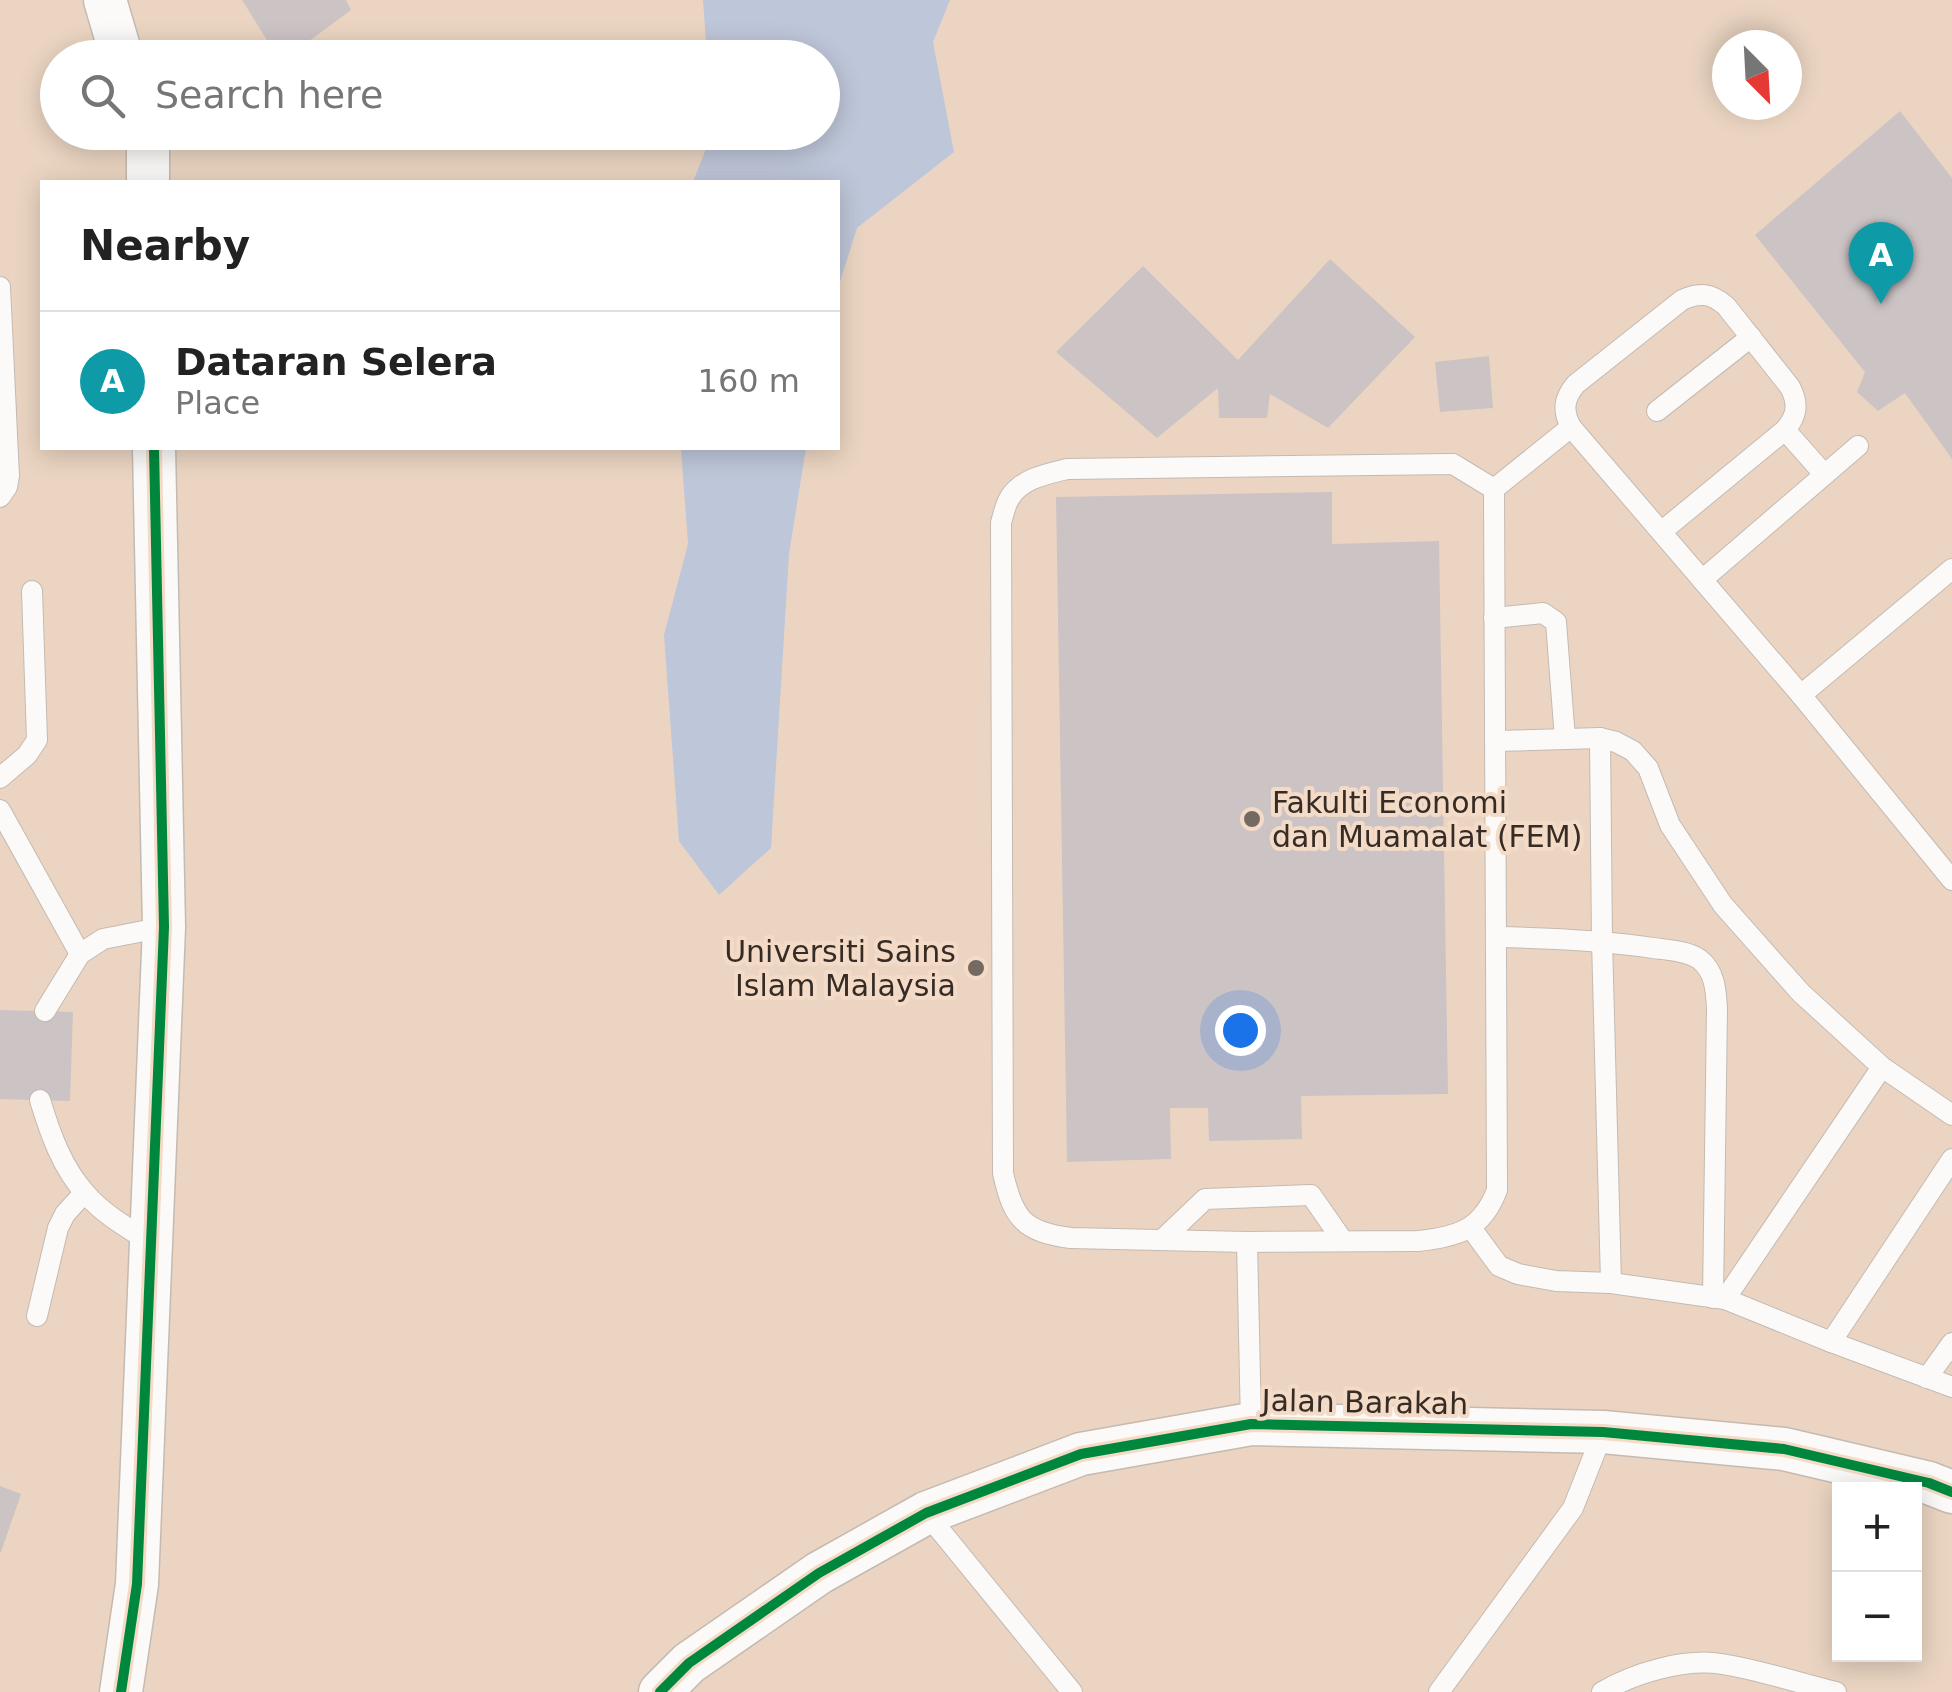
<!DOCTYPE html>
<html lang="en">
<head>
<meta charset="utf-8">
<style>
  :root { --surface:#fff; --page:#f6f6f6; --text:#222; --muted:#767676; --line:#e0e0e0; --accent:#756a61 }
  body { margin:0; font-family:"DejaVu Sans",sans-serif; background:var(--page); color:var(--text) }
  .controls { position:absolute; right:30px; bottom:30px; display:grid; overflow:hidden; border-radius:0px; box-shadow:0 5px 25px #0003 }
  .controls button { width:90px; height:90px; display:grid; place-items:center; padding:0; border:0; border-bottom:2px solid var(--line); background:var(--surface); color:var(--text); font:50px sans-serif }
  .compass { position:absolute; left:1712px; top:30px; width:90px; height:90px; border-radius:50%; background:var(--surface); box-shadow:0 5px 25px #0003; rotate:156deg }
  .you { position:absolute; left:1240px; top:1030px; width:35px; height:35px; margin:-25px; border:8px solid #fff; border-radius:50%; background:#1a73e8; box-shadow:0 0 0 15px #1a73e833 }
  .badge { display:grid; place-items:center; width:65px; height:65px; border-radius:50%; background:var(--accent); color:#fff; font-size:32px; font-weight:700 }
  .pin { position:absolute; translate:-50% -82px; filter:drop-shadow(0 2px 5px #0008) }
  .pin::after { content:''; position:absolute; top:52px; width:35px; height:30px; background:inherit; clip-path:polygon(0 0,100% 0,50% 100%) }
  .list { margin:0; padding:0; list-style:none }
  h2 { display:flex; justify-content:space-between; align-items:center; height:130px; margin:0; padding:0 40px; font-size:42px }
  h2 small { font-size:32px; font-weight:400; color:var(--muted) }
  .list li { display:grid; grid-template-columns:65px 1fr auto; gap:30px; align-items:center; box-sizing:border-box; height:140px; padding:0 40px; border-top:2px solid var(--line) }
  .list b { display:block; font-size:38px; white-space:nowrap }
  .list p { margin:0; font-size:32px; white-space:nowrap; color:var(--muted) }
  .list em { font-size:32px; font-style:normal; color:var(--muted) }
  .icon { flex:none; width:55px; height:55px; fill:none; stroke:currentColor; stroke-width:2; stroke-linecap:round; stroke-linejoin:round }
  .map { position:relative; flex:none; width:1952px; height:1692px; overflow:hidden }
  .search { position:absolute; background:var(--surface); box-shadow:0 5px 25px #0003; left:40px; top:40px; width:800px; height:110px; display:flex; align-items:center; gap:25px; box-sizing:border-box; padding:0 35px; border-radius:55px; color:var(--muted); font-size:38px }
  .panel { position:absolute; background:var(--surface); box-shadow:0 5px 25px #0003; left:40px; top:180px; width:800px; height:270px; border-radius:0px }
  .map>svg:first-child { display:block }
  .built { fill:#ebd5c2; fill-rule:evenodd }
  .water { fill:#bec6d9 }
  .building { fill:#ccc3c5 }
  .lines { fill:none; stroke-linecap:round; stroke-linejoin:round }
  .service-casing { stroke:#c4bab2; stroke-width:22 }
  .minor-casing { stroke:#c4bab2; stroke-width:45 }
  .service { stroke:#fcfaf8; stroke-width:20 }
  .minor { stroke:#fcfaf8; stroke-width:42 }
  .cycleway-casing { stroke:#f3dbc7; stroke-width:16 }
  .cycleway { stroke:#00873e; stroke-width:10 }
  .poi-dot { fill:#756a61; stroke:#f3dbc7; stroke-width:4 }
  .labels { text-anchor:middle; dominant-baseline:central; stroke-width:8; stroke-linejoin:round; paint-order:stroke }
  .poi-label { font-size:30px; fill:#362c25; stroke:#f3dbc7; text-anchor:start }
  .street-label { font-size:30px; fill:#362c25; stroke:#f3dbc7 }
</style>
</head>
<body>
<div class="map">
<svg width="1952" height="1692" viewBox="0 0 1952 1692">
  <rect width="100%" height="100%" fill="#e9dcd1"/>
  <!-- built -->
  <path class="built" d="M0 0H1952V1692H0ZM1727 45H1787V105H1727ZM58 58H822V132H58ZM42 182H838V448H42ZM1840 1490H1914V1654H1840Z"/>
  <!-- water -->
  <g class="water">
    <polygon points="703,0 950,0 933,42 954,152 857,228 838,288 838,182 693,182 712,133 822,132 822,58 707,57"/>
    <polygon points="681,448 806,448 789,554 771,848 719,895 679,841 664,635 688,544"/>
  </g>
  <!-- building -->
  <g class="building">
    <polygon points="242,0 346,0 351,10 286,58 278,58"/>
    <polygon points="1900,111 1952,178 1952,459 1905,393 1878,411 1857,392 1865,372 1755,235"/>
    <polygon points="1330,259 1415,337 1328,428 1270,394 1267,418 1219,418 1218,388 1157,438 1056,352 1143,266 1238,360"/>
    <polygon points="1489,356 1493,408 1440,412 1435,362"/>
    <polygon points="1332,492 1332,544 1439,541 1448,1094 1301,1096 1302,1139 1209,1141 1208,1108 1170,1108 1171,1159 1067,1162 1056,497"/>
    <polygon points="0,1010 73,1012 70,1101 0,1099"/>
    <polygon points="0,1486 21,1494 1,1552 0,1552"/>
  </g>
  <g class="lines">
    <defs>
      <g id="service">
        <polyline points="0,287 9,476 7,487 0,497"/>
        <polyline points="1657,411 1751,337"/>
        <polyline points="1785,430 1824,474"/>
        <path d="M1453 464 1494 489 1497 1190C1482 1230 1457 1237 1418 1241L1247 1242 1071 1238C1024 1232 1013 1219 1003 1173L1001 523C1003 516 1005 506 1009 499 1020 479 1046 474 1067 469Z"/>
        <polyline points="1494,489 1571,427"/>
        <path d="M1661 532 1785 430C1797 416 1799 404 1790 387L1726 306C1711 293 1699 292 1682 300L1576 384C1564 398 1562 410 1571 427L1801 695 1952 880"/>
        <polyline points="1702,580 1858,446"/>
        <polyline points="1494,618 1543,613 1556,622 1565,739"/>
        <polyline points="1801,695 1952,569"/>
        <polyline points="1600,738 1602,940 1611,1283"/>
        <polyline points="1496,741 1600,738 1616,742 1633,751 1648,768 1670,825 1723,905 1801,993 1882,1067 1952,1115"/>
        <polyline points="0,778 27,755 37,740 32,591"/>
        <polyline points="0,810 80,954"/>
        <path d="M1496 937C1549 938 1601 940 1653 948 1668 950 1687 951 1699 959 1715 971 1716 990 1717 1009L1713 1298"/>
        <polyline points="45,1011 80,954 103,939 164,927"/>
        <path d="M40 1100C50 1133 62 1168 86 1194 103 1214 128 1228 150 1242"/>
        <polyline points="1471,1228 1499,1266 1518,1274 1556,1281 1611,1283 1725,1299 1831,1342 1952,1387"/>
        <polyline points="1162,1240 1205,1199 1311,1195 1343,1241"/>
        <polyline points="1247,1242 1251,1424"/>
        <polyline points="1725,1299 1882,1067"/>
        <polyline points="37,1316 58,1228 65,1214 84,1193"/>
        <polyline points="1831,1342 1952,1159"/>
        <polyline points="1927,1378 1952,1343"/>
        <polyline points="926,1513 1072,1692"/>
        <polyline points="1439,1692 1573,1508 1603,1432"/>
        <path d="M1602 1692C1634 1673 1685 1658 1722 1664 1760 1670 1798 1683 1836 1692"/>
      </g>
      <g id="minor">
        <polyline points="105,0 122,58"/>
        <polyline points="144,132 148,146 148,182"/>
        <polyline points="121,1692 137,1584 164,927 154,448"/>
        <polyline points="660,1692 689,1663 819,1573 926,1513 1081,1454 1251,1424 1603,1432 1784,1449 1929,1483 1952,1492"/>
      </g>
    </defs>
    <!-- service casing -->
    <use href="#service" class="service-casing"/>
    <!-- minor casing -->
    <use href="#minor" class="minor-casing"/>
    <!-- service -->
    <use href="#service" class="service"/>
    <!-- minor -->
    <use href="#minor" class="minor"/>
    <defs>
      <g id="cycleway">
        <polyline points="121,1692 137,1584 164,927 154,448"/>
        <polyline points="660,1692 689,1663 819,1573 926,1513 1081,1454 1251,1424 1603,1432 1784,1449 1929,1483 1952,1492"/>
      </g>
    </defs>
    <!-- cycleway casing -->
    <use href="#cycleway" class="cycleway-casing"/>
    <!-- cycleway -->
    <use href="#cycleway" class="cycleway"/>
  </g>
  <!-- markers -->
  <g class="poi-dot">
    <circle cx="1252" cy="819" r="10"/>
    <circle cx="976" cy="968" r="10"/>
  </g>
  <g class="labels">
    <!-- poi labels -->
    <g class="poi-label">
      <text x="1272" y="802">Fakulti Economi<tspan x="1272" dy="34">dan Muamalat (FEM)</tspan></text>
      <text x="956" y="951" text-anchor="end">Universiti Sains<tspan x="956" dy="34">Islam Malaysia</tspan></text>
    </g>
    <!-- street labels -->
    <g class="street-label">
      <text transform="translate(1365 1402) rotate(1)">Jalan Barakah</text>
    </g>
  </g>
</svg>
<div class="controls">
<button>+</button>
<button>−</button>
</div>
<svg class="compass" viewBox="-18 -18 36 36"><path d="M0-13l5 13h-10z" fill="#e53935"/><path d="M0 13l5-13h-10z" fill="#767676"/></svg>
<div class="you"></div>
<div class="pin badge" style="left:1881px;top:304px;background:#0f9aa8">A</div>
<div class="search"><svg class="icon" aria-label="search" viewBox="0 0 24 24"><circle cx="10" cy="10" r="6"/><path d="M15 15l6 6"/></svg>Search here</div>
<section class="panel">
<h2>Nearby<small></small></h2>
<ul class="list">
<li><span class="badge" style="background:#0f9aa8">A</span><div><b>Dataran Selera</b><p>Place</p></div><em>160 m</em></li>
</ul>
</section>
</div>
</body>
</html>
